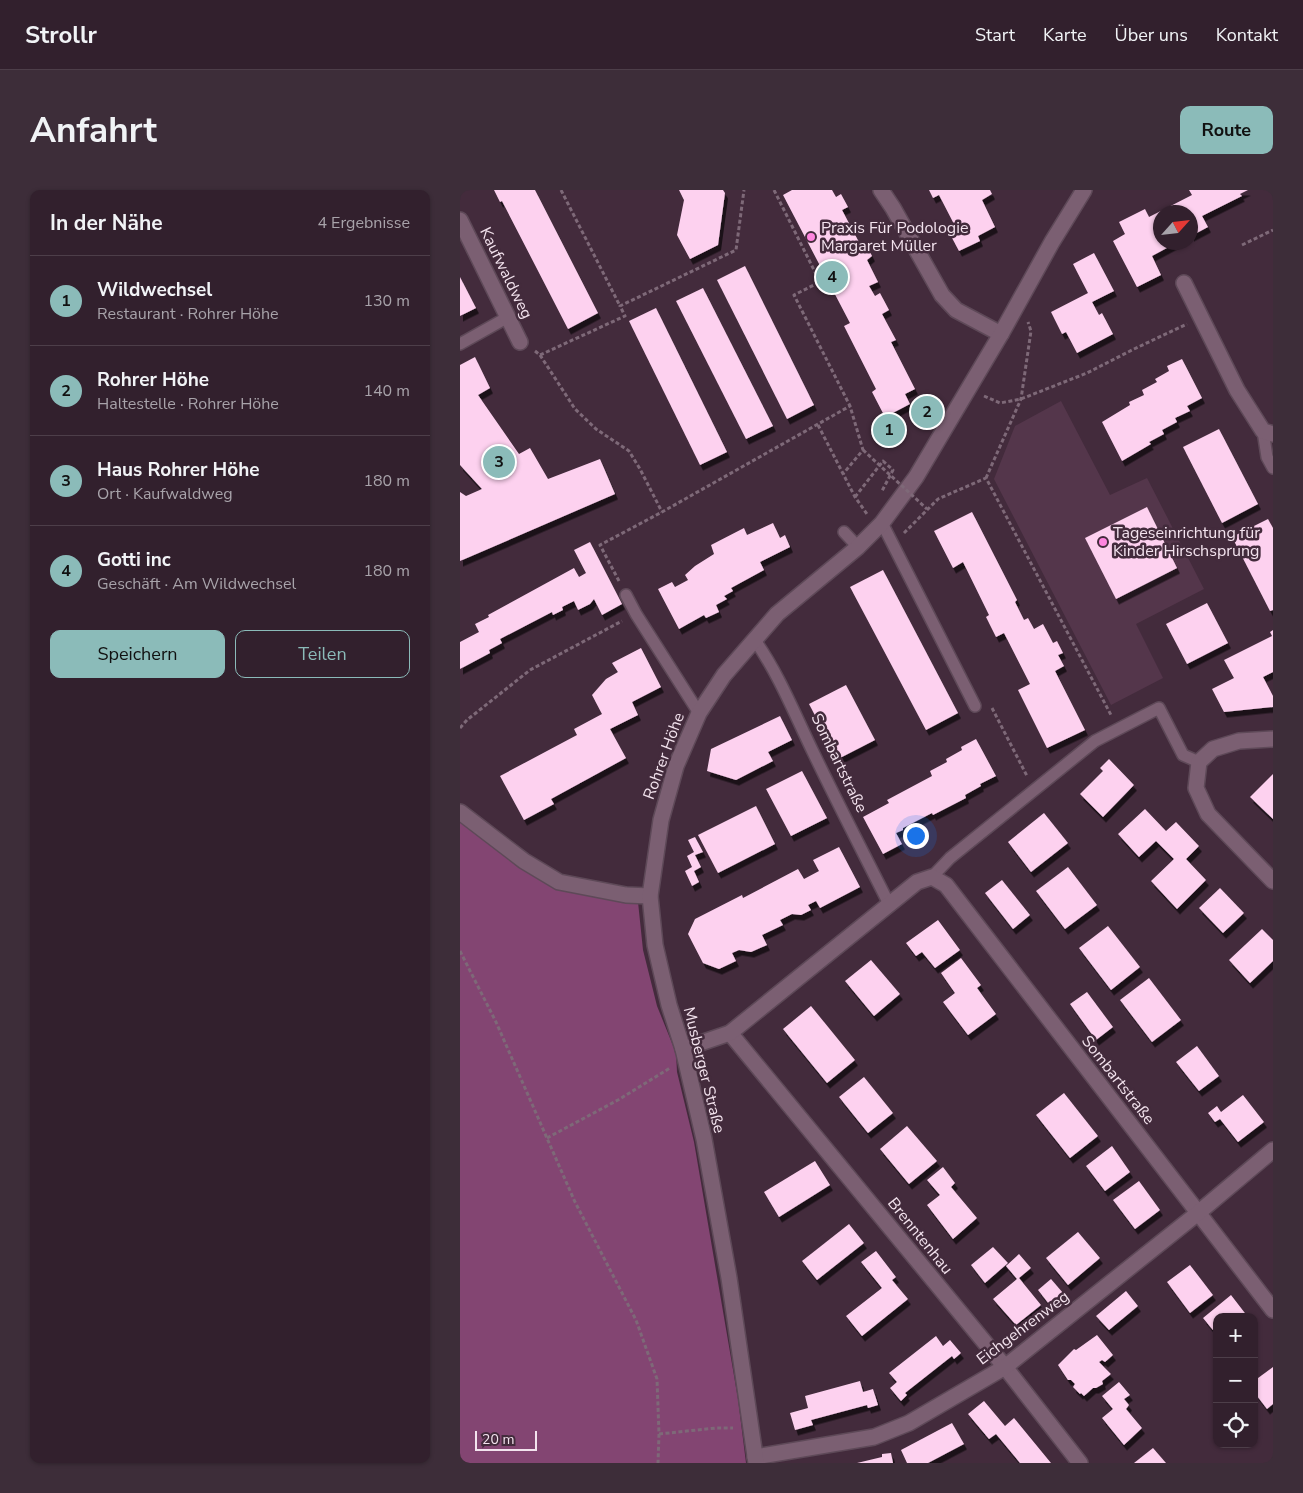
<!DOCTYPE html>
<html lang="de">
<head>
<meta charset="utf-8">
<style>
  :root { --surface:#32202d; --page:#3d2d39; --text:#f1f3f6; --muted:#a8a3aa; --line:#4d3e49; --accent:#8bbbb9 }
  body { margin:0; font-family:"Nunito Sans",sans-serif; background:var(--page); color:var(--text) }
  .controls { position:absolute; right:15px; bottom:15px; display:grid; overflow:hidden; border-radius:10px; box-shadow:0 1px 4px #0004 }
  .controls button { width:45px; height:45px; display:grid; place-items:center; padding:0; border:0; border-bottom:1px solid var(--line); background:var(--surface); color:var(--text); font:25px sans-serif }
  .compass { position:absolute; left:693px; top:15px; width:45px; height:45px; border-radius:50%; background:var(--surface); box-shadow:0 1px 4px #0004; rotate:63deg }
  .scale { position:absolute; left:15px; bottom:12px; width:62px; box-sizing:border-box; padding-left:5px; border:2px solid #f3e3ee; border-top:0; font-size:14px; line-height:18px; white-space:nowrap; color:#f3e3ee; -webkit-text-stroke:4px #432b3c; paint-order:stroke }
  .you { position:absolute; left:455px; top:645px; width:18px; height:18px; margin:-12px; border:4px solid #fff; border-radius:50%; background:#1a73e8; box-shadow:0 0 0 8px #1a73e833 }
  .badge { display:grid; place-items:center; width:32px; height:32px; border-radius:50%; background:var(--accent); color:#111; font-size:16px; font-weight:700 }
  .pin { position:absolute; translate:-50% -50%; border:2px solid #fff; box-shadow:0 1px 5px #0006 }
  .list { margin:0; padding:0; list-style:none }
  h2 { display:flex; justify-content:space-between; align-items:center; height:65px; margin:0; padding:0 20px; font-size:21px }
  h2 small { font-size:16px; font-weight:400; color:var(--muted) }
  .list li { display:grid; grid-template-columns:32px 1fr auto; gap:15px; align-items:center; box-sizing:border-box; height:90px; padding:0 20px; border-top:1px solid var(--line) }
  .list b { display:block; font-size:19px; white-space:nowrap }
  .list p { margin:0; font-size:16px; white-space:nowrap; color:var(--muted) }
  .list em { font-size:16px; font-style:normal; color:var(--muted) }
  .actions { display:flex; gap:10px; padding:15px 20px }
  .actions a { flex:1; padding:11px 0; border:1px solid var(--accent); border-radius:10px; text-align:center; font-size:18px; color:var(--accent) }
  .actions .main { background:var(--accent); color:#111 }
  .icon { flex:none; width:28px; height:28px; fill:none; stroke:currentColor; stroke-width:2; stroke-linecap:round; stroke-linejoin:round }
  .map { position:relative; flex:none; width:813px; height:1273px; overflow:hidden; border-radius:10px }
  header { display:flex; align-items:center; gap:30px; box-sizing:border-box; height:70px; padding:0 25px; background:var(--surface); border-bottom:1px solid var(--line) }
  header strong { font-size:24px }
  nav { display:flex; gap:28px; margin-inline-start:auto; font-size:18px }
  .intro { display:flex; align-items:center; justify-content:space-between; box-sizing:border-box; height:120px; padding:0 30px }
  h1 { margin:0; font-size:35px }
  .button { padding:12px 22px; border-radius:10px; background:var(--accent); color:#111; font-size:18px; font-weight:700 }
  main { display:flex; gap:30px; padding:0 30px }
  aside { flex:1; background:var(--surface); border-radius:10px; box-shadow:0 1px 4px #0004 }
  .map>svg:first-child { display:block }
  .built { fill:#54364b }
  .forest { fill:#834572 }
  .building { fill:#fdd1ef; filter:url(#shadow) }
  .lines { fill:none; stroke-linecap:round; stroke-linejoin:round }
  .lane-casing { stroke:#5e4958; stroke-width:14 }
  .street-casing { stroke:#5e4958; stroke-width:18 }
  .secondary-casing { stroke:#5e4958; stroke-width:18 }
  .path { stroke:#7e6978; stroke-width:3; stroke-dasharray:4 2.5; stroke-linecap:butt }
  .lane { stroke:#7b5f72; stroke-width:11 }
  .street { stroke:#7b5f72; stroke-width:15 }
  .secondary { stroke:#7b5f72; stroke-width:15 }
  .path-bridge { stroke:#7e6978; stroke-width:3; stroke-dasharray:4 2.5; stroke-linecap:butt }
  .poi-dot { fill:#ff85df; stroke:#432b3c; stroke-width:2 }
  .labels { text-anchor:middle; dominant-baseline:central; stroke-width:5; stroke-linejoin:round; paint-order:stroke }
  .poi-label { font-size:16px; fill:#f3e3ee; stroke:#432b3c; text-anchor:start }
  .street-label { font-size:16px; fill:#f3e3ee; stroke:#432b3c }
</style>
</head>
<body>
<header>
<strong>Strollr</strong>
<nav><a>Start</a><a>Karte</a><a>Über uns</a><a>Kontakt</a></nav>
</header>
<div class="intro"><h1>Anfahrt</h1><a class="button">Route</a></div>
<main>
<aside>
<h2>In der Nähe<small>4 Ergebnisse</small></h2>
<ul class="list">
<li><span class="badge">1</span><div><b>Wildwechsel</b><p>Restaurant · Rohrer Höhe</p></div><em>130 m</em></li>
<li><span class="badge">2</span><div><b>Rohrer Höhe</b><p>Haltestelle · Rohrer Höhe</p></div><em>140 m</em></li>
<li><span class="badge">3</span><div><b>Haus Rohrer Höhe</b><p>Ort · Kaufwaldweg</p></div><em>180 m</em></li>
<li><span class="badge">4</span><div><b>Gotti inc</b><p>Geschäft · Am Wildwechsel</p></div><em>180 m</em></li>
</ul>
<div class="actions"><a class="main">Speichern</a><a>Teilen</a></div>
</aside>
<div class="map">
<svg width="813" height="1273" viewBox="0 0 813 1273">
  <defs>
    <filter id="shadow"><feDropShadow dx="3" dy="5.5" stdDeviation="0" flood-color="#0009"/></filter>
  </defs>
  <rect width="100%" height="100%" fill="#432b3c"/>
  <!-- built -->
  <polygon class="built" points="601,211 650,305 687,288 744,399 676,434 703,488 651,515 534,289 555,236"/>
  <!-- forest -->
  <polygon class="forest" points="0,622 99,692 178,712 183,760 197,816 216,863 217,882 234,952 278,1209 286,1273 0,1273"/>
  <!-- building -->
  <g class="building">
    <polygon points="34,0 75,0 138,123 108,139 42,11 40,12"/>
    <polygon points="219,0 263,0 265,3 258,55 230,69 217,45 224,10"/>
    <polygon points="332,0 372,0 376,7 381,4 388,17 382,20 401,56 406,54 412,66 407,70 418,92 409,96 415,106 420,103 429,120 422,124 436,150 431,152 455,199 445,204 450,214 425,227 412,202 416,199 384,136 390,133 323,5"/>
    <polygon points="469,0 530,0 532,4 522,10 535,37 518,46 520,51 499,61 492,48 496,46 492,39 495,36 479,5 473,8"/>
    <polygon points="729,0 788,0 780,4 782,6 742,26 748,37 731,46 731,22 701,22 701,52 718,52 692,66 701,85 677,97 653,51 665,44 659,32 685,19 689,27 732,5"/>
    <polygon points="634,63 654,101 632,112 639,125 642,123 653,144 617,163 606,142 602,144 591,122 628,103 613,74"/>
    <polygon points="285,76 354,215 327,229 257,90"/>
    <polygon points="0,87 16,118 0,126"/>
    <polygon points="243,98 313,236 286,249 216,111"/>
    <polygon points="196,118 267,262 240,275 169,131"/>
    <polygon points="15,167 30,198 18,205 59,264 70,258 88,289 140,269 155,304 0,371 0,302 6,306 22,299 0,275 0,175"/>
    <polygon points="722,169 742,208 727,216 730,221 715,228 717,232 702,240 704,244 689,252 691,254 662,271 642,232 670,215 669,212 684,205 682,200 697,192 695,189 709,181 707,176"/>
    <polygon points="759,239 798,314 762,333 723,257"/>
    <polygon points="687,317 717,378 656,409 625,348"/>
    <polygon points="512,322 557,410 555,412 564,430 568,428 574,439 583,434 593,453 597,451 603,463 598,465 604,476 595,481 625,540 587,558 558,500 570,494 544,443 536,447 526,427 529,425 503,372 493,378 474,341"/>
    <polygon points="808,329 813,338 813,420 810,421 772,347"/>
    <polygon points="313,333 320,348 325,345 330,357 300,372 304,380 271,398 273,401 264,406 267,409 256,415 259,422 246,428 244,425 219,439 198,399 212,392 215,397 228,390 225,385 235,376 254,364 251,355 284,338 287,345"/>
    <polygon points="130,352 162,414 142,425 134,409 130,414 118,420 114,411 102,417 103,420 93,425 92,422 40,449 42,453 29,460 30,463 0,479 0,452 19,442 15,434 29,427 28,425 114,378 119,387 126,383 114,360"/>
    <polygon points="423,380 498,523 466,540 390,397"/>
    <polygon points="747,413 768,453 727,474 706,434"/>
    <polygon points="813,440 813,482 803,487 813,506 813,517 764,522 752,499 774,488 764,470 812,446 810,442"/>
    <polygon points="181,458 201,497 172,512 178,525 150,539 166,568 91,609 94,614 64,630 40,586 117,545 114,539 142,524 132,505 146,489 158,482 152,473"/>
    <polygon points="386,495 415,550 378,569 349,514"/>
    <polygon points="320,526 332,550 308,562 313,571 276,590 247,581 251,559"/>
    <polygon points="516,549 536,586 520,594 521,596 505,605 506,608 473,625 472,623 443,638 443,640 436,643 442,654 423,664 403,627 429,613 427,610 472,586 470,581 487,572 486,569 502,560 501,557"/>
    <polygon points="649,569 674,595 643,627 620,604 643,581 640,578"/>
    <polygon points="342,581 367,628 331,646 306,599"/>
    <polygon points="813,584 813,629 790,607"/>
    <polygon points="296,616 315,654 258,683 238,645"/>
    <polygon points="685,619 706,641 716,632 739,656 726,669 746,690 717,719 691,691 714,669 696,651 679,667 658,644"/>
    <polygon points="584,623 608,653 571,682 548,652"/>
    <polygon points="235,647 243,662 235,665 241,677 234,681 239,692 232,696 225,681 232,677 227,666 234,662 228,650"/>
    <polygon points="379,657 400,697 360,718 356,711 348,715 351,720 341,725 332,724 320,730 323,735 302,745 307,755 291,762 279,760 272,763 276,771 259,779 243,773 228,744 235,729 282,705 283,708 338,679 344,689 359,681 353,670"/>
    <polygon points="608,677 637,715 605,739 576,701"/>
    <polygon points="542,690 570,725 553,739 525,703"/>
    <polygon points="760,698 784,723 763,743 739,718"/>
    <polygon points="478,730 500,760 475,778 462,762 456,766 446,753"/>
    <polygon points="648,736 680,777 651,800 619,758"/>
    <polygon points="802,739 813,750 813,771 790,793 769,770"/>
    <polygon points="501,768 521,795 517,798 536,824 508,845 483,812 495,803 481,783"/>
    <polygon points="411,770 440,804 414,826 385,791"/>
    <polygon points="689,788 721,830 692,852 660,810"/>
    <polygon points="627,802 653,837 636,850 610,814"/>
    <polygon points="351,816 395,870 367,893 323,839"/>
    <polygon points="737,856 759,886 739,901 716,872"/>
    <polygon points="404,887 433,923 408,943 379,907"/>
    <polygon points="604,903 638,946 610,968 576,925"/>
    <polygon points="783,905 804,932 778,952 760,929 755,932 748,923 757,916 761,922"/>
    <polygon points="447,936 477,971 449,994 420,959"/>
    <polygon points="652,956 670,982 645,1001 626,976"/>
    <polygon points="355,971 370,995 319,1027 304,1002"/>
    <polygon points="483,977 495,993 491,997 517,1028 493,1049 467,1015 480,1005 467,990"/>
    <polygon points="679,991 700,1020 675,1039 653,1010"/>
    <polygon points="389,1034 404,1053 357,1090 342,1071"/>
    <polygon points="618,1042 640,1068 608,1095 586,1068"/>
    <polygon points="533,1057 548,1073 525,1093 511,1075"/>
    <polygon points="416,1061 436,1087 432,1090 448,1109 402,1146 386,1126 422,1098 401,1072"/>
    <polygon points="559,1064 571,1078 559,1088 581,1115 556,1135 533,1109 557,1089 546,1076"/>
    <polygon points="730,1075 753,1105 730,1123 707,1092"/>
    <polygon points="591,1089 603,1103 589,1114 578,1100"/>
    <polygon points="666,1101 678,1116 649,1140 636,1126"/>
    <polygon points="771,1105 788,1127 757,1127 757,1145 743,1128"/>
    <polygon points="637,1145 653,1165 645,1172 642,1170 639,1172 651,1184 642,1191 643,1194 636,1198 633,1198 624,1206 621,1203 620,1204 613,1197 615,1194 611,1190 608,1190 598,1175 614,1159 616,1160"/>
    <polygon points="476,1146 483,1156 490,1150 501,1163 494,1169 492,1166 445,1203 447,1205 441,1211 430,1198 437,1192 429,1183"/>
    <polygon points="813,1177 813,1214 807,1219 794,1202 794,1191"/>
    <polygon points="400,1191 403,1202 413,1199 418,1215 408,1218 407,1215 351,1230 353,1235 335,1240 330,1223 348,1218 345,1206"/>
    <polygon points="659,1192 670,1205 664,1209 669,1215 666,1219 682,1238 664,1255 642,1228 653,1219 642,1206"/>
    <polygon points="524,1211 545,1236 554,1228 591,1273 560,1273 536,1244 529,1249 508,1224"/>
    <polygon points="492,1233 504,1254 468,1273 447,1273 441,1260"/>
    <polygon points="693,1258 706,1273 674,1273"/>
    <polygon points="431,1263 433,1273 397,1273 422,1267 422,1264"/>
  </g>
  <g class="lines">
    <defs>
      <g id="lane">
        <polyline points="0,154 48,127"/>
        <polyline points="803,241 807,267 813,278"/>
        <polyline points="422,333 515,516"/>
        <polyline points="384,342 398,357"/>
        <polyline points="166,405 176,424 239,523"/>
        <path d="M294 449C319 484 335 525 354 564 378 614 404 664 429 714"/>
        <polyline points="472,687 490,668 635,551 699,518 723,565 739,572"/>
      </g>
      <g id="street">
        <polyline points="421,0 433,18 482,105 496,120 541,144"/>
        <polyline points="0,30 60,152"/>
        <polyline points="724,93 777,200 803,241 813,244"/>
        <polyline points="813,549 779,551 753,559 739,572 736,598 748,624 813,691"/>
        <polyline points="0,622 64,671 99,692 166,705 190,706"/>
        <polyline points="270,843 545,1177 620,1273"/>
        <polyline points="223,859 270,843 457,692 472,687 486,695 813,1120"/>
        <polyline points="295,1267 414,1247 449,1233 545,1177 738,1023 813,960"/>
      </g>
      <polyline id="secondary" points="296,1273 269,1088 244,949 223,859 209,815 195,755 190,706 201,630 216,576 239,523 264,485 317,424 398,357 422,333 456,287 541,144 592,52 624,0"/>
    </defs>
    <!-- lane casing -->
    <use href="#lane" class="lane-casing"/>
    <!-- street casing -->
    <use href="#street" class="street-casing"/>
    <!-- secondary casing -->
    <use href="#secondary" class="secondary-casing"/>
    <!-- path -->
    <g class="path">
      <polyline points="101,0 160,116"/>
      <polyline points="314,0 360,92 334,105 390,216 403,260 383,284"/>
      <polyline points="782,55 813,40"/>
      <polyline points="75,161 80,165 165,126 160,116 276,60 284,0"/>
      <polyline points="80,165 115,219 136,239 169,261 180,279 202,322"/>
      <polyline points="524,206 540,213 561,209 627,183 674,159 727,134"/>
      <polyline points="358,235 395,307 407,324"/>
      <polyline points="526,288 561,209 571,141 568,132"/>
      <polyline points="395,307 423,271 433,280 422,301"/>
      <polyline points="444,343 478,309 526,288 651,525"/>
      <polyline points="159,391 140,355 202,322 390,216"/>
      <polyline points="532,518 567,586"/>
      <polyline points="0,538 7,530 70,480 162,431"/>
      <polyline points="0,761 36,832 115,1012 176,1130 197,1189 199,1244 198,1273"/>
      <polyline points="87,948 158,910 210,878"/>
      <polyline points="199,1244 256,1238 273,1238"/>
    </g>
    <!-- lane -->
    <use href="#lane" class="lane"/>
    <!-- street -->
    <use href="#street" class="street"/>
    <!-- secondary -->
    <use href="#secondary" class="secondary"/>
    <!-- path-bridge -->
    <polyline class="path-bridge" points="403,260 467,319"/>
  </g>
  <!-- markers -->
  <g class="poi-dot">
    <circle cx="351" cy="47" r="5"/>
    <circle cx="643" cy="352" r="5"/>
  </g>
  <g class="labels">
    <!-- poi labels -->
    <g class="poi-label">
      <text x="361" y="38">Praxis Für Podologie<tspan x="361" dy="18">Margaret Müller</tspan></text>
      <text x="653" y="343">Tageseinrichtung für<tspan x="653" dy="18">Kinder Hirschsprung</tspan></text>
    </g>
    <!-- street labels -->
    <g class="street-label">
      <text transform="translate(46 83) rotate(64)">Kaufwaldweg</text>
      <text transform="translate(204 566) rotate(-70)">Rohrer Höhe</text>
      <text transform="translate(379 573) rotate(64)">Sombartstraße</text>
      <text transform="translate(244 880) rotate(76)">Musberger Straße</text>
      <text transform="translate(658 890) rotate(52)">Sombartstraße</text>
      <text transform="translate(460 1046) rotate(51)">Brenntenhau</text>
      <text transform="translate(563 1138) rotate(-37)">Eichgehrenweg</text>
    </g>
  </g>
</svg>
<div class="controls">
<button>+</button>
<button>−</button>
<button><svg class="icon" aria-label="locate" viewBox="0 0 24 24"><circle cx="12" cy="12" r="6"/><path d="M12 2v4M12 18v4M2 12h4M18 12h4"/></svg></button>
</div>
<svg class="compass" viewBox="-18 -18 36 36"><path d="M0-13l5 13h-10z" fill="#e53935"/><path d="M0 13l5-13h-10z" fill="#a8a3aa"/></svg>
<div class="scale">20 m</div>
<div class="you"></div>
<div class="pin badge" style="left:429px;top:240px">1</div>
<div class="pin badge" style="left:467px;top:222px">2</div>
<div class="pin badge" style="left:39px;top:272px">3</div>
<div class="pin badge" style="left:372px;top:87px">4</div>
</div>
</main>
</body>
</html>
